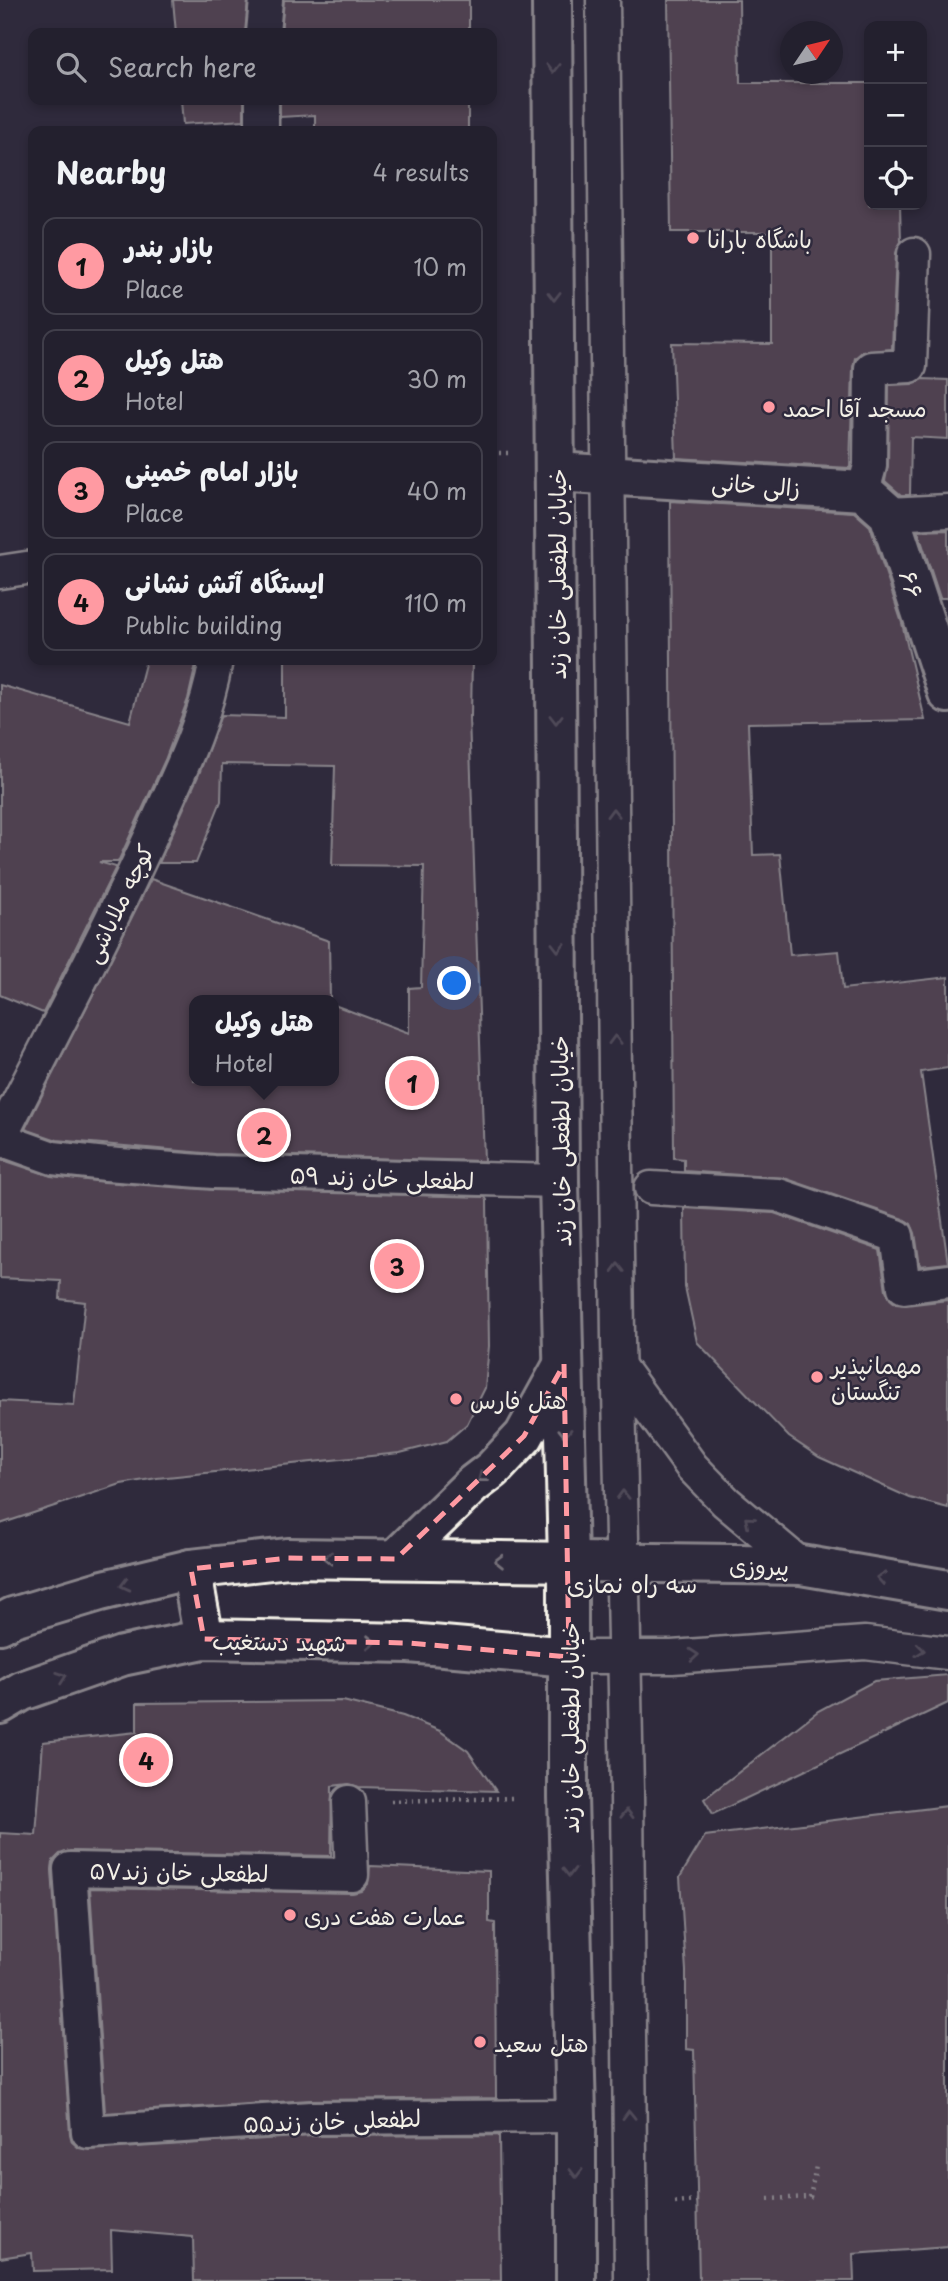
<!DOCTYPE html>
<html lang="en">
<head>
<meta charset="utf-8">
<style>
  :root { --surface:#23202e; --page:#2b2836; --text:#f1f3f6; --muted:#a3a3aa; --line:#403e4a; --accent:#ff9aa2 }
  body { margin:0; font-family:"Playpen Sans","Playpen Sans Arabic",sans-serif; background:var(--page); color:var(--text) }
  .controls { position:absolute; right:21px; top:21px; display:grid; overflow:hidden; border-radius:14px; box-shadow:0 4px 10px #0003 }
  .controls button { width:63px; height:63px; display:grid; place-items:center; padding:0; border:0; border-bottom:2px solid var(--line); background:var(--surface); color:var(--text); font:35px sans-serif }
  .compass { position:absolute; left:780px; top:21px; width:63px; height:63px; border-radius:50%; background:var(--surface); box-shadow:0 4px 10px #0003; rotate:55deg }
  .you { position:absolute; left:455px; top:984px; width:24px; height:24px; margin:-18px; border:5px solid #fff; border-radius:50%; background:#1a73e8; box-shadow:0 0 0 10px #1a73e833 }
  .badge { display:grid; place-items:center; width:46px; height:46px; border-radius:50%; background:var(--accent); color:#111; font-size:23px; font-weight:700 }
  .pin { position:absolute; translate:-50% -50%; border:4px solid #fff; box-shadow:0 2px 7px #0006 }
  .popup { position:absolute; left:189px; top:995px; width:150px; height:91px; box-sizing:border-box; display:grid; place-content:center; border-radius:14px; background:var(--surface); filter:drop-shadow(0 2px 5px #0005); font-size:23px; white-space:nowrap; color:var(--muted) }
  .popup b { font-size:26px; color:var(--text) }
  .popup::after { content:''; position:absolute; left:50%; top:100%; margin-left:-14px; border:14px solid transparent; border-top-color:var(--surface) }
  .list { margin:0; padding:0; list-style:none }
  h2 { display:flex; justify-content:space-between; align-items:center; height:91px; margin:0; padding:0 28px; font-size:30px }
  h2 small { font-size:23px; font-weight:400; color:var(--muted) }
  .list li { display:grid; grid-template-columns:46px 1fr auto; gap:21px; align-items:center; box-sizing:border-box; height:98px; margin:0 14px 14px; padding:0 14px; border:2px solid var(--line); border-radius:14px }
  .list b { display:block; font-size:26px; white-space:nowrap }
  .list p { margin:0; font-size:23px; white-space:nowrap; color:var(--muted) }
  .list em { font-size:23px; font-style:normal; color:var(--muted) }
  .icon { flex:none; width:38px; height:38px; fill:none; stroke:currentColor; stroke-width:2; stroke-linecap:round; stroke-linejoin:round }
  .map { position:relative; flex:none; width:948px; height:2281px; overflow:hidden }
  .search { position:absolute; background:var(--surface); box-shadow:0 4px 10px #0003; left:28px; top:28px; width:469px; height:77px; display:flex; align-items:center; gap:18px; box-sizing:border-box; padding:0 24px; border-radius:14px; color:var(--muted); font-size:26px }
  .panel { position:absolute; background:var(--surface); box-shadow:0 4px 10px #0003; left:28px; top:126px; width:469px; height:539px; border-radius:14px }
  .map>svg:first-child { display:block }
  .building { fill:#755d69; stroke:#f4f1e8; stroke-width:2 }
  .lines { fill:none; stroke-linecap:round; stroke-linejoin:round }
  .lane-casing { stroke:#f4f1e8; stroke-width:37 }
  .street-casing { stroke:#f4f1e8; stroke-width:44 }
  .secondary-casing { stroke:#f4f1e8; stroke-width:44 }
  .path { stroke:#f4f1e8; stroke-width:4.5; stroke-dasharray:2 5; stroke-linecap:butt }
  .lane { stroke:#2f2a3d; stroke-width:32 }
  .street { stroke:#2f2a3d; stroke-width:38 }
  .secondary { stroke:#2f2a3d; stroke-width:38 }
  .oneway { stroke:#747079 }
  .marked { fill:none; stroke:#ff9aa2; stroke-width:5; stroke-dasharray:14 9; stroke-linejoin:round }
  .poi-dot { fill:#ff9aa2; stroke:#2f2a3d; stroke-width:2.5 }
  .labels { text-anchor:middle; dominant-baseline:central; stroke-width:5; stroke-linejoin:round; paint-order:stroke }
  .poi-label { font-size:23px; fill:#f4f1e8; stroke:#2f2a3d; text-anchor:start }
  .street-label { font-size:23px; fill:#f4f1e8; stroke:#2f2a3d }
  .neighbourhood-label { font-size:24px; fill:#f4f1e8; stroke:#2f2a3d }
</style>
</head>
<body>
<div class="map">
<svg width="948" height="2281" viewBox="0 0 948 2281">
  <rect width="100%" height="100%" fill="#2f2a3d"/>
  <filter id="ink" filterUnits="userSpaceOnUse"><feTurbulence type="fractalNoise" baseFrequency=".0143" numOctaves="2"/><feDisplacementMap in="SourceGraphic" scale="14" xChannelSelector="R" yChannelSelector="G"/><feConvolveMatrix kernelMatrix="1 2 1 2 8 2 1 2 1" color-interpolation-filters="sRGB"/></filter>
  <g filter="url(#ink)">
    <!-- building -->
    <g class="building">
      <polygon points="173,0 248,0 245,33 176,33"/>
      <polygon points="284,0 469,0 469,33 281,33"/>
      <polygon points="668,0 739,0 740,83 869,83 869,205 900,205 901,242 896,253 892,349 862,352 855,358 853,367 850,468 676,458 672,343 772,344 772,232 671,232"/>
      <polygon points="181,100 244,100 244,120 183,124"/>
      <polygon points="280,100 468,100 468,131 315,131 315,115 280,117"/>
      <polygon points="922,379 948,380 948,439 911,437 910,495 901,495 885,481 888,466 889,385 912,384"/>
      <polygon points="670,501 854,512 870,526 902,623 925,720 748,723 753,855 780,854 790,955 839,951 843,989 948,977 948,1068 921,1072 948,1263 920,1266 915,1233 911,1224 903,1219 784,1178 684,1171 684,1159 674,1158"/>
      <polygon points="948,530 948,598 940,598 918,531"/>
      <polygon points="146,660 197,660 188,699 165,760 118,862 99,862 116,867 43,1013 0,995 0,685 130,722"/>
      <polygon points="285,660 472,660 471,716 469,716 484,1161 215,1154 57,1140 25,1129 151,879 329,941 330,1000 194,1000 194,1081 334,1081 334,1005 409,1033 409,988 421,987 424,866 332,865 335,766 222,764 221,801 196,863 159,863 199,774 221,715 285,717"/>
      <polygon points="0,1159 51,1176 104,1182 213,1190 485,1197 487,1200 489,1346 485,1388 467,1424 447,1441 400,1453 157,1478 121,1484 0,1524 0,1401 74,1405 85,1302 60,1299 61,1281 0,1278"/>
      <polygon points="684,1208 774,1213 880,1250 886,1290 890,1299 896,1304 906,1305 948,1300 948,1508 910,1498 819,1457 789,1437 697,1342 685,1287"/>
      <polygon points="948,1675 948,1703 713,1814 704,1799 818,1711 874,1681"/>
      <polygon points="343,1701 403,1716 440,1731 468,1751 496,1791 359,1787 349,1784 332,1786 331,1856 70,1851 60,1854 53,1861 52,1870 70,2134 72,2142 79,2148 89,2150 313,2136 499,2135 501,2281 194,2281 193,2237 111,2230 112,2269 33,2271 32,2253 0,2258 0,1833 36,1835 43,1742 137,1732 137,1703"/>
      <polygon points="948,1806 948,2247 853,2254 854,2281 699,2281 694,2050 686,2049 686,1971 680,1877 705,1836"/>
      <polygon points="370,1866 489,1871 489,1922 495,1923 496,2098 311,2100 105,2113 90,1888 352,1893 361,1891 368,1884"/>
    </g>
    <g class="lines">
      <defs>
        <g id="lane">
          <polyline points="603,0 618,1339 627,1791 631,2281"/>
          <polyline points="263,33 266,0"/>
          <polyline points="262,100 262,131"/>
          <polyline points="863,491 870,466 871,368 910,366 914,254"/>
          <polyline points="889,514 948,511"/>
          <polyline points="0,572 33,567"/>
          <path d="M0 1138C52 1035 107 933 154 829 179 774 206 720 216 660"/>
          <polyline points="0,1139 53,1158 106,1164 214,1172 559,1181"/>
          <polyline points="651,1188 778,1195 897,1236 904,1287 948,1281"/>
          <polyline points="620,1368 692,1467 726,1502 801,1565"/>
          <polyline points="569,1657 672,1657 865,1643 948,1653"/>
          <polyline points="349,1802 352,1875 70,1869 88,2132 312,2118 576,2116"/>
        </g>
        <polyline id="street" points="555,472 863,491 889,514 948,693"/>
        <g id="secondary">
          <polyline points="552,0 559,1181 568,1562 568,1797 576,2116 576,2281"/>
          <polyline points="396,1559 472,1485 493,1469 524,1436 562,1367"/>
          <polyline points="191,1569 204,1639"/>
          <polyline points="0,1624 13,1617 100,1591 191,1569 288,1558 801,1565 948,1590"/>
          <polyline points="0,1704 22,1691 122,1656 204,1639 409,1643 569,1657"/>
        </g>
      </defs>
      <!-- lane casing -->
      <use href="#lane" class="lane-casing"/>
      <!-- street casing -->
      <use href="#street" class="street-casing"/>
      <!-- secondary casing -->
      <use href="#secondary" class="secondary-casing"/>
      <!-- path -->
      <g class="path">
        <polyline points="492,453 508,453"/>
        <polyline points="391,1801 513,1798"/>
        <polyline points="768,2199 810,2197 816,2166"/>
        <polyline points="675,2203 697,2201"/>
      </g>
      <!-- lane -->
      <use href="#lane" class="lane"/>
      <!-- street -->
      <use href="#street" class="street"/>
      <!-- secondary -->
      <use href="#secondary" class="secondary"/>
    </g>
    <!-- one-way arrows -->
    <defs><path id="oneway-chevron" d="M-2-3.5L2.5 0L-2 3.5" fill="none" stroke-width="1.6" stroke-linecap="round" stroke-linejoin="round" transform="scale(1.75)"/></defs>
    <g class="oneway">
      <use href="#oneway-chevron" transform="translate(553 68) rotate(90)"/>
      <use href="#oneway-chevron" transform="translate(554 296) rotate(90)"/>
      <use href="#oneway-chevron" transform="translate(556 719) rotate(90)"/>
      <use href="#oneway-chevron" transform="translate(613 813) rotate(-91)"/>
      <use href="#oneway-chevron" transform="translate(558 947) rotate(90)"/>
      <use href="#oneway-chevron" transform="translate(615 1040) rotate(-91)"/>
      <use href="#oneway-chevron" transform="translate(618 1268) rotate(-91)"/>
      <use href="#oneway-chevron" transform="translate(565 1433) rotate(89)"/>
      <use href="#oneway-chevron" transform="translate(482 1478) rotate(142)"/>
      <use href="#oneway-chevron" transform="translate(623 1495) rotate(-91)"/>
      <use href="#oneway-chevron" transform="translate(749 1521) rotate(-140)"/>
      <use href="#oneway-chevron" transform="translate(328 1558) rotate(-179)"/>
      <use href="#oneway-chevron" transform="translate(499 1561) rotate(-179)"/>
      <use href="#oneway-chevron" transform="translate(881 1578) rotate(-170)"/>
      <use href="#oneway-chevron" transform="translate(125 1585) rotate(166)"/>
      <use href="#oneway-chevron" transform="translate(371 1642) rotate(1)"/>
      <use href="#oneway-chevron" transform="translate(920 1650) rotate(7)"/>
      <use href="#oneway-chevron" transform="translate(694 1655) rotate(-5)"/>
      <use href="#oneway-chevron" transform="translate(62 1677) rotate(-19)"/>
      <use href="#oneway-chevron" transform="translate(627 1814) rotate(-89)"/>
      <use href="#oneway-chevron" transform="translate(569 1872) rotate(89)"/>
      <use href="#oneway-chevron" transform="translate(629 2115) rotate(-91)"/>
      <use href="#oneway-chevron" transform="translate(576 2173) rotate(90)"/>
    </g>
  </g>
  <!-- marked area -->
  <path d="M0 0H948V2281H0ZM564 1364 569 1657 409 1643 204 1639 191 1569 288 1558 396 1559 524 1436Z" fill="#2f2a3d" fill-opacity=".55" fill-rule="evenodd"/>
  <path class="marked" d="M564 1364 569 1657 409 1643 204 1639 191 1569 288 1558 396 1559 524 1436Z"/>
  <!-- markers -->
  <g class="poi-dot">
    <circle cx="693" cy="238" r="7"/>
    <circle cx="769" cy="407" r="7"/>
    <circle cx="817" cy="1377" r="7"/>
    <circle cx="456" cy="1399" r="7"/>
    <circle cx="290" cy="1915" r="7"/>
    <circle cx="480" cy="2042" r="7"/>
  </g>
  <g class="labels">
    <!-- poi labels -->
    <g class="poi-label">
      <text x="707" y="238">باشگاه بارانا</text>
      <text x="783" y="407">مسجد آقا احمد</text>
      <text x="831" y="1364">مهمانپذیر<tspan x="831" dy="26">تنگستان</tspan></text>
      <text x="470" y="1399">هتل فارس</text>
      <text x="304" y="1915">عمارت هفت دری</text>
      <text x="494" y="2042">هتل سعيد</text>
    </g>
    <!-- street labels -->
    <g class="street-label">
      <text transform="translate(756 484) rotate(4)">زالی خانی</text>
      <text transform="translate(556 574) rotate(-90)">خیابان لطفعلی خان زند</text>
      <text transform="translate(912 584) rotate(72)">۶۶</text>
      <text transform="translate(118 903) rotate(-64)">کوچه ملاباشی</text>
      <text transform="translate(560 1141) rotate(-91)">خیابان لطفعلی خان زند</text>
      <text transform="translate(382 1177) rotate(2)">لطفعلی خان زند ۵۹</text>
      <text x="759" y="1565">پیروزی</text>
      <text transform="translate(279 1641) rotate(1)">شهید دستغیب</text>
      <text transform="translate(569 1728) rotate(-90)">خیابان لطفعلی خان زند</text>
      <text transform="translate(179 1871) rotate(1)">لطفعلی خان زند۵۷</text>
      <text transform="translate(332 2120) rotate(-2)">لطفعلی خان زند۵۵</text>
    </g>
    <!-- neighbourhood labels -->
    <g class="neighbourhood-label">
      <text x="632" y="1583">سه راه نمازی</text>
    </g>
  </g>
</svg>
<div class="controls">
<button>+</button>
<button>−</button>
<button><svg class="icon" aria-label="locate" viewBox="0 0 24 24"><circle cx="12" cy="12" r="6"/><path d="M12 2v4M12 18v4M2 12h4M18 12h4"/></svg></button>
</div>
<svg class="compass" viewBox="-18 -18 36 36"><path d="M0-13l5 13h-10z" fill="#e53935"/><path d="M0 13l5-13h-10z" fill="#a3a3aa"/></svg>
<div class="you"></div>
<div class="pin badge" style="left:412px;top:1083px">1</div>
<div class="pin badge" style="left:264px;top:1135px">2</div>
<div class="popup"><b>هتل وکیل</b>Hotel</div>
<div class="pin badge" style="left:397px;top:1266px">3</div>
<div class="pin badge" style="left:146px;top:1760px">4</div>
<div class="search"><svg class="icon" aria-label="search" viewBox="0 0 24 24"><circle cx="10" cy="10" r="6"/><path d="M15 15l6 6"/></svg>Search here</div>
<section class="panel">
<h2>Nearby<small>4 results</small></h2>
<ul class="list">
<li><span class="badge">1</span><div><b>بازار بندر</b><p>Place</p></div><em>10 m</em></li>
<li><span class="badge">2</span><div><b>هتل وکیل</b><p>Hotel</p></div><em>30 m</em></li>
<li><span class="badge">3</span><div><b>بازار امام خمینی</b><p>Place</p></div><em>40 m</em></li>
<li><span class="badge">4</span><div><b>ایستگاه آتش نشانی</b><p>Public building</p></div><em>110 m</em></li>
</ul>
</section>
</div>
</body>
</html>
